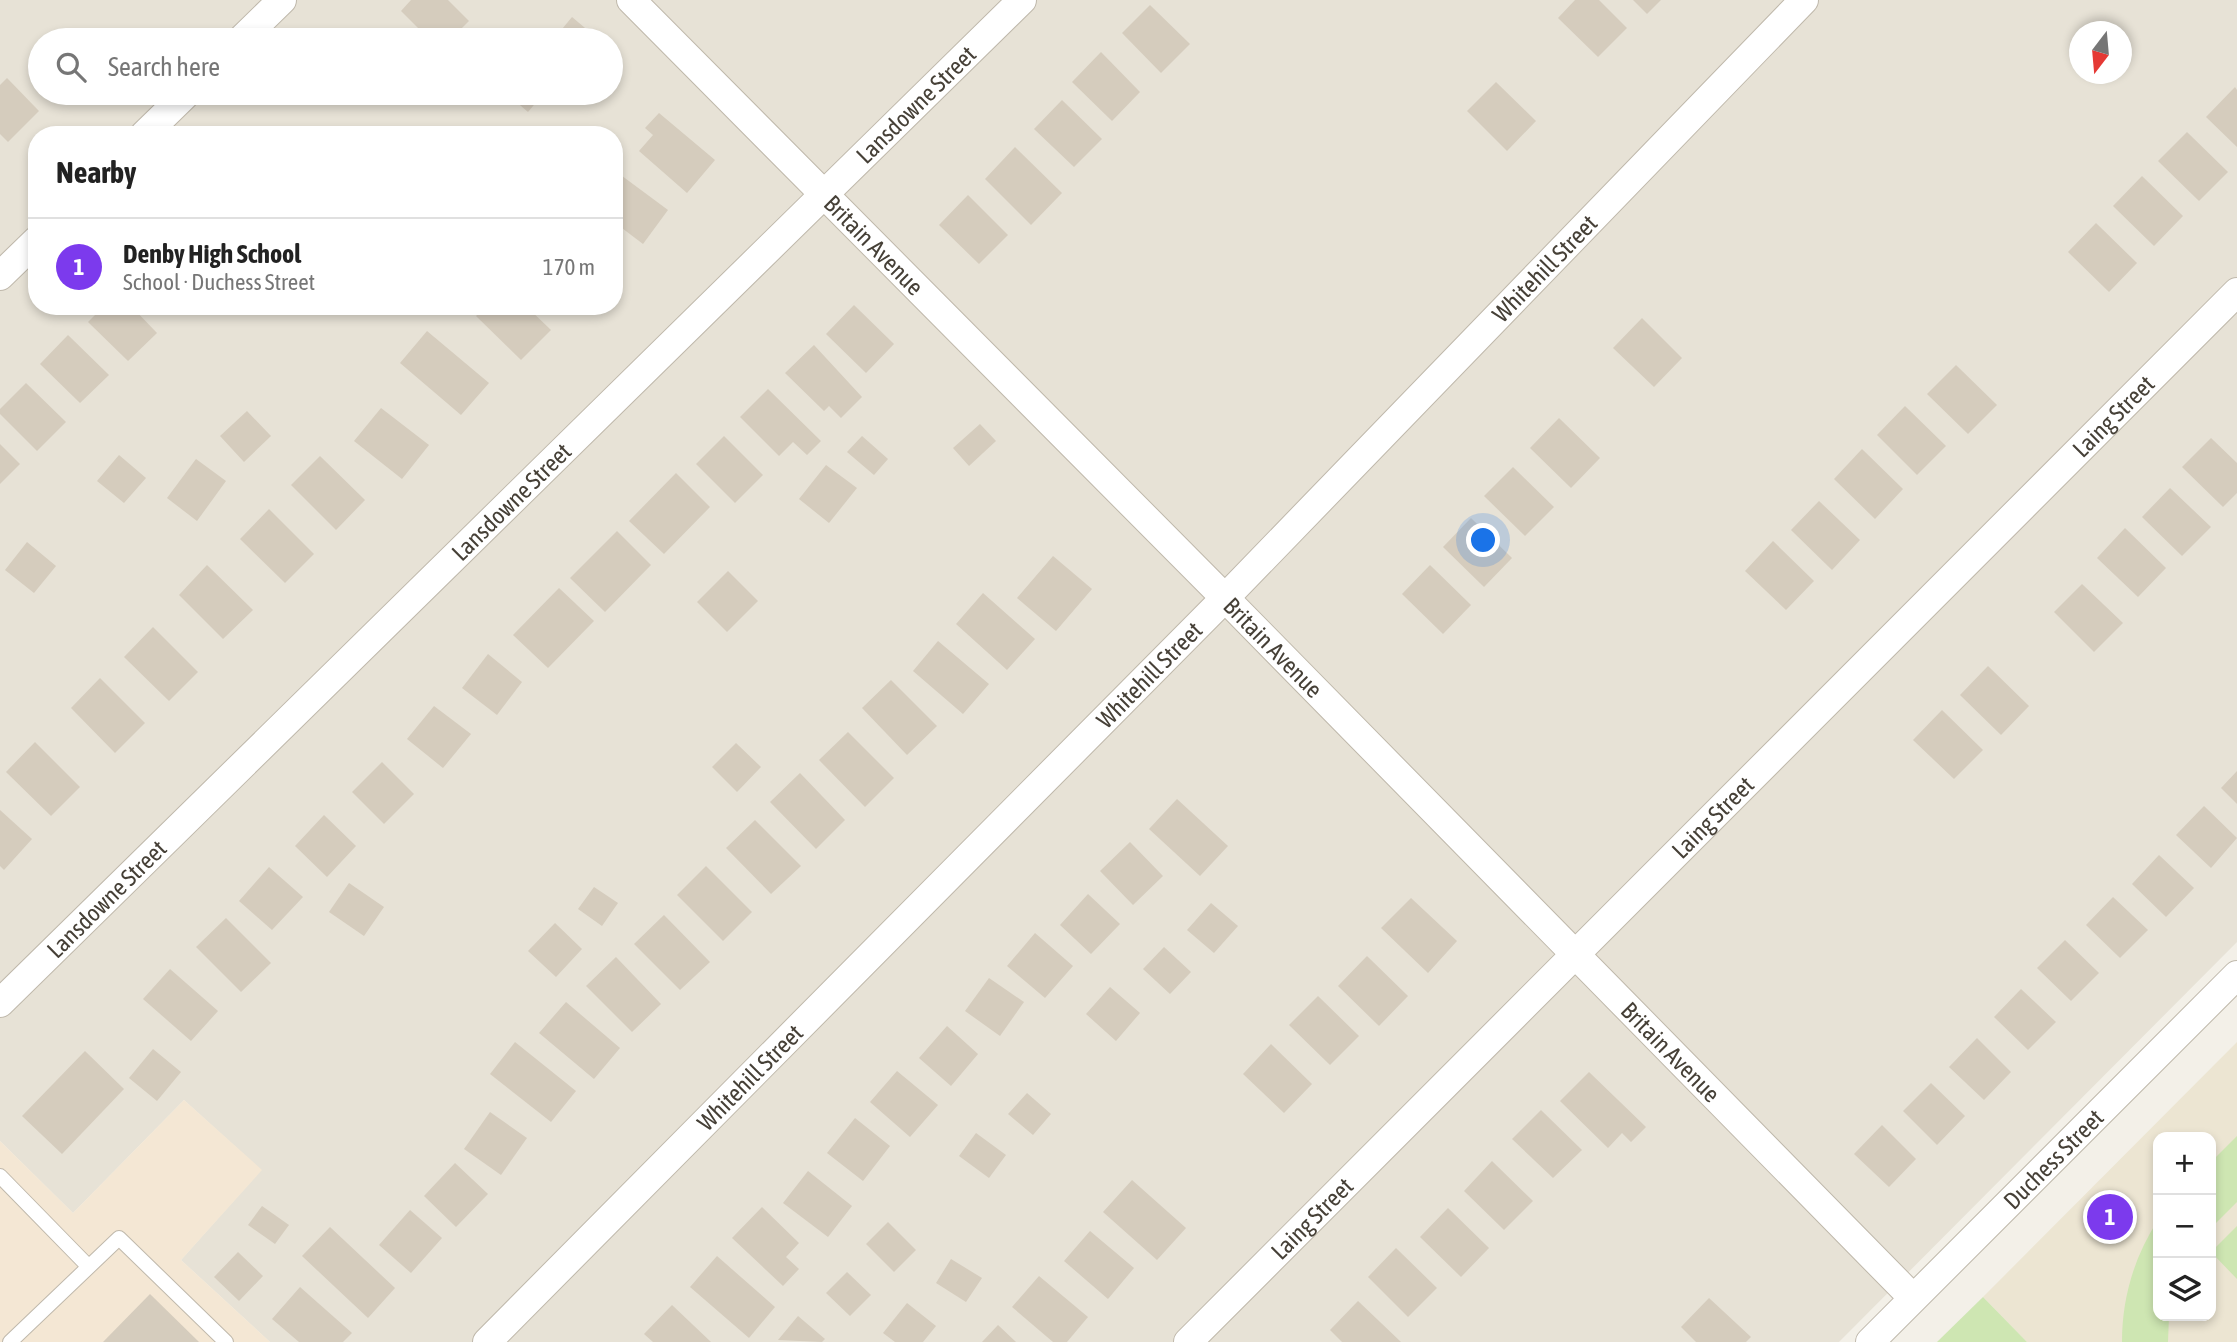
<!DOCTYPE html>
<html lang="en">
<head>
<meta charset="utf-8">
<style>
  :root { --surface:#fff; --page:#f2f2f2; --text:#222; --muted:#767676; --line:#e0e0e0; --accent:#7c3aed }
  body { margin:0; font-family:"Asap Condensed",sans-serif; background:var(--page); color:var(--text) }
  .controls { position:absolute; right:21px; bottom:21px; display:grid; overflow:hidden; border-radius:14px; box-shadow:0 4px 10px #0003 }
  .controls button { width:63px; height:63px; display:grid; place-items:center; padding:0; border:0; border-bottom:2px solid var(--line); background:var(--surface); color:var(--text); font:35px sans-serif }
  .compass { position:absolute; left:2069px; top:21px; width:63px; height:63px; border-radius:50%; background:var(--surface); box-shadow:0 4px 10px #0003; rotate:196deg }
  .you { position:absolute; left:1484px; top:541px; width:24px; height:24px; margin:-18px; border:5px solid #fff; border-radius:50%; background:#1a73e8; box-shadow:0 0 0 10px #1a73e833 }
  .badge { display:grid; place-items:center; width:46px; height:46px; border-radius:50%; background:var(--accent); color:#fff; font-size:23px; font-weight:700 }
  .pin { position:absolute; translate:-50% -50%; border:4px solid #fff; box-shadow:0 2px 7px #0006 }
  .list { margin:0; padding:0; list-style:none }
  h2 { display:flex; justify-content:space-between; align-items:center; height:91px; margin:0; padding:0 28px; font-size:30px }
  h2 small { font-size:23px; font-weight:400; color:var(--muted) }
  .list li { display:grid; grid-template-columns:46px 1fr auto; gap:21px; align-items:center; box-sizing:border-box; height:98px; padding:0 28px; border-top:2px solid var(--line) }
  .list b { display:block; font-size:26px; white-space:nowrap }
  .list p { margin:0; font-size:23px; white-space:nowrap; color:var(--muted) }
  .list em { font-size:23px; font-style:normal; color:var(--muted) }
  .icon { flex:none; width:38px; height:38px; fill:none; stroke:currentColor; stroke-width:2; stroke-linecap:round; stroke-linejoin:round }
  .map { position:relative; flex:none; width:2237px; height:1342px; overflow:hidden }
  .search { position:absolute; background:var(--surface); box-shadow:0 4px 10px #0003; left:28px; top:28px; width:595px; height:77px; display:flex; align-items:center; gap:18px; box-sizing:border-box; padding:0 24px; border-radius:38px; color:var(--muted); font-size:26px }
  .panel { position:absolute; background:var(--surface); box-shadow:0 4px 10px #0003; left:28px; top:126px; width:595px; height:189px; border-radius:28px }
  .map>svg:first-child { display:block }
  .residential { fill:#e7e2d6; fill-rule:evenodd }
  .commercial { fill:#f4e7d4 }
  .education { fill:#ece5d2; fill-rule:evenodd }
  .green { fill:#cee6b2 }
  .building { fill:#d5ccbd }
  .lines { fill:none; stroke-linecap:round; stroke-linejoin:round }
  .service-casing { stroke:#bfb8ab; stroke-width:16 }
  .minor-casing { stroke:#bfb8ab; stroke-width:30 }
  .service { stroke:#fff; stroke-width:14 }
  .minor { stroke:#fff; stroke-width:28 }
  .labels { text-anchor:middle; dominant-baseline:central; stroke-width:5; stroke-linejoin:round; paint-order:stroke }
  .street-label { font-size:24px; fill:#464037; stroke:#fff }
</style>
</head>
<body>
<div class="map">
<svg width="2237" height="1342" viewBox="0 0 2237 1342">
  <rect width="100%" height="100%" fill="#f3f0e8"/>
  <!-- residential -->
  <path class="residential" d="M0 0H2237V942L1839 1342H270L181 1260 261 1170 184 1100 73 1213 0 1141ZM2080 32H2122V74H2080ZM40 40H611V93H40ZM37 135H614V306H37Z"/>
  <!-- commercial -->
  <polygon class="commercial" points="184,1100 262,1170 181,1260 270,1342 0,1342 0,1141 73,1213"/>
  <!-- education -->
  <path class="education" d="M2237 1042V1342H2027L1983 1297ZM2158 1137H2211V1316H2158Z"/>
  <!-- green -->
  <g class="green">
    <polygon points="2237,1136 2237,1202 2211,1228 2211,1162"/>
    <path d="M2158 1220V1316H2169L2168 1342H2122C2122 1298 2134 1257 2158 1220Z"/>
    <polygon points="2237,1226 2237,1279 2211,1252"/>
    <polygon points="1983,1297 2027,1342 1937,1342"/>
  </g>
  <!-- building -->
  <g class="building">
    <polygon points="411,0 448,0 469,21 450,40 430,40 401,11"/>
    <polygon points="1575,0 1599,0 1627,28 1598,57 1558,18"/>
    <polygon points="1633,0 1661,0 1647,14"/>
    <polygon points="1150,5 1190,44 1161,73 1122,33"/>
    <polygon points="572,17 597,38 595,40 553,40"/>
    <polygon points="389,28 401,40 377,40"/>
    <polygon points="1101,52 1140,92 1112,121 1072,82"/>
    <polygon points="7,78 39,111 8,142 0,134 0,85"/>
    <polygon points="1496,82 1536,121 1507,151 1467,111"/>
    <polygon points="2235,87 2237,90 2237,147 2206,117"/>
    <polygon points="506,93 544,93 528,112"/>
    <polygon points="1062,100 1102,139 1074,167 1034,129"/>
    <polygon points="659,113 715,160 687,193 639,151 653,135 645,128"/>
    <polygon points="2187,132 2228,172 2199,201 2158,161"/>
    <polygon points="1015,147 1062,193 1031,225 985,179"/>
    <polygon points="614,170 668,210 643,244 614,222"/>
    <polygon points="2142,176 2183,216 2154,246 2113,206"/>
    <polygon points="968,195 1008,235 979,264 939,225"/>
    <polygon points="2096,223 2137,263 2109,292 2068,252"/>
    <polygon points="854,305 894,344 866,373 826,334"/>
    <polygon points="104,306 131,306 157,333 128,361 88,322"/>
    <polygon points="486,306 526,306 551,330 521,360 476,316"/>
    <polygon points="1642,318 1682,358 1654,387 1613,348"/>
    <polygon points="427,331 489,383 461,415 400,363"/>
    <polygon points="68,335 109,375 80,403 40,364"/>
    <polygon points="814,345 862,397 841,418 829,406 824,411 785,373"/>
    <polygon points="1956,365 1997,405 1968,434 1927,394"/>
    <polygon points="26,383 66,422 37,451 0,414 0,409"/>
    <polygon points="768,389 821,441 807,455 793,442 779,456 740,417"/>
    <polygon points="1905,406 1946,446 1917,475 1877,435"/>
    <polygon points="381,408 429,445 402,479 354,441"/>
    <polygon points="247,411 271,436 244,462 220,436"/>
    <polygon points="1559,418 1600,458 1571,488 1530,448"/>
    <polygon points="980,424 996,441 969,466 953,448"/>
    <polygon points="724,436 763,475 735,503 696,464"/>
    <polygon points="862,436 888,459 874,475 847,452"/>
    <polygon points="2211,438 2237,463 2237,493 2223,507 2182,467"/>
    <polygon points="0,444 20,464 0,484"/>
    <polygon points="1862,449 1903,489 1875,519 1834,479"/>
    <polygon points="119,455 146,478 124,503 97,481"/>
    <polygon points="320,456 365,500 336,530 291,485"/>
    <polygon points="196,459 226,481 197,521 167,498"/>
    <polygon points="826,465 857,488 829,523 799,499"/>
    <polygon points="1513,467 1554,507 1525,536 1484,496"/>
    <polygon points="676,473 710,507 664,554 629,521"/>
    <polygon points="2170,488 2211,527 2182,556 2142,517"/>
    <polygon points="1819,501 1860,540 1832,570 1791,530"/>
    <polygon points="269,509 314,554 285,583 240,539"/>
    <polygon points="1471,518 1512,558 1484,587 1443,547"/>
    <polygon points="2125,528 2166,568 2138,597 2097,558"/>
    <polygon points="617,531 651,565 605,612 570,578"/>
    <polygon points="1773,541 1814,581 1786,610 1745,571"/>
    <polygon points="27,542 56,566 34,593 5,570"/>
    <polygon points="1053,556 1092,589 1056,631 1017,598"/>
    <polygon points="207,565 253,610 223,639 179,595"/>
    <polygon points="1430,565 1471,605 1443,634 1402,594"/>
    <polygon points="728,571 758,601 727,632 697,602"/>
    <polygon points="2082,584 2123,623 2094,652 2054,612"/>
    <polygon points="559,588 594,621 548,668 513,635"/>
    <polygon points="983,593 1035,639 1007,670 956,624"/>
    <polygon points="153,627 198,672 169,701 124,657"/>
    <polygon points="938,641 989,684 963,714 913,671"/>
    <polygon points="488,654 522,682 497,715 462,688"/>
    <polygon points="1988,666 2029,706 2001,735 1960,695"/>
    <polygon points="100,678 145,723 115,753 71,708"/>
    <polygon points="891,680 937,726 907,755 862,708"/>
    <polygon points="434,706 471,734 443,768 407,739"/>
    <polygon points="1942,710 1983,750 1954,779 1913,740"/>
    <polygon points="848,732 894,778 865,807 819,760"/>
    <polygon points="35,742 80,787 51,816 6,772"/>
    <polygon points="736,743 761,767 737,792 712,767"/>
    <polygon points="382,762 414,794 384,824 352,792"/>
    <polygon points="2237,771 2237,804 2221,788"/>
    <polygon points="800,773 845,820 816,849 770,802"/>
    <polygon points="1177,799 1228,846 1200,876 1149,829"/>
    <polygon points="2204,806 2237,838 2211,868 2176,835"/>
    <polygon points="0,810 32,839 4,870 0,866"/>
    <polygon points="324,815 356,846 327,877 295,846"/>
    <polygon points="755,820 801,866 771,894 726,848"/>
    <polygon points="1130,842 1163,876 1133,905 1100,871"/>
    <polygon points="2159,855 2194,888 2166,917 2132,884"/>
    <polygon points="706,866 752,912 723,941 677,895"/>
    <polygon points="269,867 303,897 272,930 239,901"/>
    <polygon points="349,883 384,907 364,936 329,912"/>
    <polygon points="594,887 618,903 602,926 578,909"/>
    <polygon points="1088,894 1120,924 1091,954 1060,925"/>
    <polygon points="2113,897 2148,930 2120,958 2086,925"/>
    <polygon points="1411,898 1457,941 1428,973 1381,928"/>
    <polygon points="1211,903 1238,926 1214,953 1187,930"/>
    <polygon points="664,915 710,962 680,990 634,944"/>
    <polygon points="226,918 271,963 241,992 196,947"/>
    <polygon points="555,923 582,949 556,977 528,951"/>
    <polygon points="1035,933 1073,966 1045,998 1007,966"/>
    <polygon points="2065,940 2099,973 2071,1001 2037,968"/>
    <polygon points="1164,947 1191,972 1170,994 1143,969"/>
    <polygon points="1367,956 1408,996 1379,1026 1338,986"/>
    <polygon points="616,957 661,1004 632,1032 586,986"/>
    <polygon points="170,969 218,1011 191,1041 143,999"/>
    <polygon points="989,978 1024,1002 1000,1036 965,1011"/>
    <polygon points="1110,987 1140,1013 1116,1041 1086,1014"/>
    <polygon points="2021,989 2056,1022 2028,1050 1994,1017"/>
    <polygon points="1318,996 1359,1036 1330,1065 1289,1025"/>
    <polygon points="566,1002 620,1048 594,1079 539,1033"/>
    <polygon points="947,1026 978,1054 951,1086 919,1058"/>
    <polygon points="1977,1038 2011,1072 1984,1100 1949,1067"/>
    <polygon points="515,1042 576,1091 551,1122 490,1074"/>
    <polygon points="1271,1044 1312,1084 1284,1113 1243,1074"/>
    <polygon points="153,1049 181,1072 157,1101 129,1078"/>
    <polygon points="85,1051 124,1089 62,1154 22,1116"/>
    <polygon points="897,1071 938,1105 910,1137 870,1102"/>
    <polygon points="1589,1072 1646,1127 1631,1142 1622,1133 1608,1148 1560,1101"/>
    <polygon points="1931,1083 1965,1116 1937,1145 1903,1111"/>
    <polygon points="1027,1093 1051,1114 1033,1135 1008,1114"/>
    <polygon points="1541,1110 1582,1150 1553,1178 1512,1139"/>
    <polygon points="490,1112 527,1138 501,1175 464,1149"/>
    <polygon points="855,1118 890,1146 863,1181 827,1153"/>
    <polygon points="1882,1125 1916,1159 1889,1187 1854,1154"/>
    <polygon points="976,1133 1006,1155 989,1178 959,1156"/>
    <polygon points="1492,1161 1533,1201 1504,1230 1464,1191"/>
    <polygon points="455,1163 488,1194 456,1227 424,1196"/>
    <polygon points="808,1171 852,1206 828,1237 783,1203"/>
    <polygon points="1132,1180 1186,1228 1157,1260 1103,1212"/>
    <polygon points="262,1206 289,1225 275,1244 248,1225"/>
    <polygon points="762,1207 799,1243 786,1257 799,1269 783,1286 732,1238"/>
    <polygon points="1448,1208 1489,1248 1461,1277 1420,1237"/>
    <polygon points="410,1210 442,1238 411,1273 379,1245"/>
    <polygon points="888,1222 916,1250 894,1272 866,1244"/>
    <polygon points="330,1227 395,1288 368,1318 302,1256"/>
    <polygon points="1090,1231 1134,1268 1108,1299 1064,1261"/>
    <polygon points="1396,1248 1437,1288 1408,1317 1368,1277"/>
    <polygon points="238,1252 263,1276 239,1301 214,1277"/>
    <polygon points="717,1256 775,1307 749,1338 690,1287"/>
    <polygon points="951,1259 982,1278 966,1302 936,1283"/>
    <polygon points="847,1272 871,1295 850,1316 826,1293"/>
    <polygon points="1039,1276 1088,1317 1067,1342 1053,1342 1012,1307"/>
    <polygon points="300,1287 352,1333 343,1342 299,1342 272,1319"/>
    <polygon points="150,1294 199,1342 103,1342"/>
    <polygon points="1709,1298 1751,1337 1746,1342 1696,1342 1681,1327"/>
    <polygon points="1358,1301 1401,1342 1342,1342 1330,1330"/>
    <polygon points="907,1303 936,1326 923,1342 895,1342 883,1333"/>
    <polygon points="672,1305 711,1342 653,1342 644,1334"/>
    <polygon points="798,1316 825,1339 822,1342 778,1340"/>
    <polygon points="998,1325 1016,1342 982,1342"/>
  </g>
  <g class="lines">
    <defs>
      <g id="service">
        <polyline points="0,1176 88,1266"/>
        <polyline points="10,1342 119,1238 226,1342"/>
      </g>
      <g id="minor">
        <path id="s1" d="M631 0 1225 598 1913 1298"/>
        <polyline points="241,40 282,0"/>
        <polyline points="144,135 187,93"/>
        <polyline points="0,276 37,240"/>
        <path id="s2" d="M0 1003 1022 0"/>
        <path id="s3" d="M487 1342 1225 598 1804 0"/>
        <path id="s4" d="M1188 1342 2237 292"/>
        <path id="s5" d="M1870 1342 2237 975"/>
      </g>
    </defs>
    <!-- service casing -->
    <use href="#service" class="service-casing"/>
    <!-- minor casing -->
    <use href="#minor" class="minor-casing"/>
    <!-- service -->
    <use href="#service" class="service"/>
    <!-- minor -->
    <use href="#minor" class="minor"/>
  </g>
  <g class="labels">
    <!-- street labels -->
    <g class="street-label">
      <text stroke="none"><textPath href="#s2" startOffset="1283">Lansdowne Street</textPath></text>
      <text stroke="none"><textPath href="#s1" startOffset="345">Britain Avenue</textPath></text>
      <text stroke="none"><textPath href="#s3" startOffset="1507">Whitehill Street</textPath></text>
      <text stroke="none"><textPath href="#s4" startOffset="1309">Laing Street</textPath></text>
      <text stroke="none"><textPath href="#s2" startOffset="716">Lansdowne Street</textPath></text>
      <text stroke="none"><textPath href="#s1" startOffset="912">Britain Avenue</textPath></text>
      <text stroke="none"><textPath href="#s3" startOffset="940">Whitehill Street</textPath></text>
      <text stroke="none"><textPath href="#s4" startOffset="742">Laing Street</textPath></text>
      <text stroke="none"><textPath href="#s2" startOffset="149">Lansdowne Street</textPath></text>
      <text stroke="none"><textPath href="#s1" startOffset="1479">Britain Avenue</textPath></text>
      <text stroke="none"><textPath href="#s3" startOffset="373">Whitehill Street</textPath></text>
      <text stroke="none"><textPath href="#s5" startOffset="259">Duchess Street</textPath></text>
      <text stroke="none"><textPath href="#s4" startOffset="175">Laing Street</textPath></text>
    </g>
  </g>
</svg>
<div class="controls">
<button>+</button>
<button>−</button>
<button><svg class="icon" aria-label="layers" viewBox="0 0 24 24"><path d="M12 4l9 5-9 5-9-5zM3 14l9 5 9-5"/></svg></button>
</div>
<svg class="compass" viewBox="-18 -18 36 36"><path d="M0-13l5 13h-10z" fill="#e53935"/><path d="M0 13l5-13h-10z" fill="#767676"/></svg>
<div class="you"></div>
<div class="pin badge" style="left:2110px;top:1217px">1</div>
<div class="search"><svg class="icon" aria-label="search" viewBox="0 0 24 24"><circle cx="10" cy="10" r="6"/><path d="M15 15l6 6"/></svg>Search here</div>
<section class="panel">
<h2>Nearby<small></small></h2>
<ul class="list">
<li><span class="badge">1</span><div><b>Denby High School</b><p>School · Duchess Street</p></div><em>170 m</em></li>
</ul>
</section>
</div>
</body>
</html>
